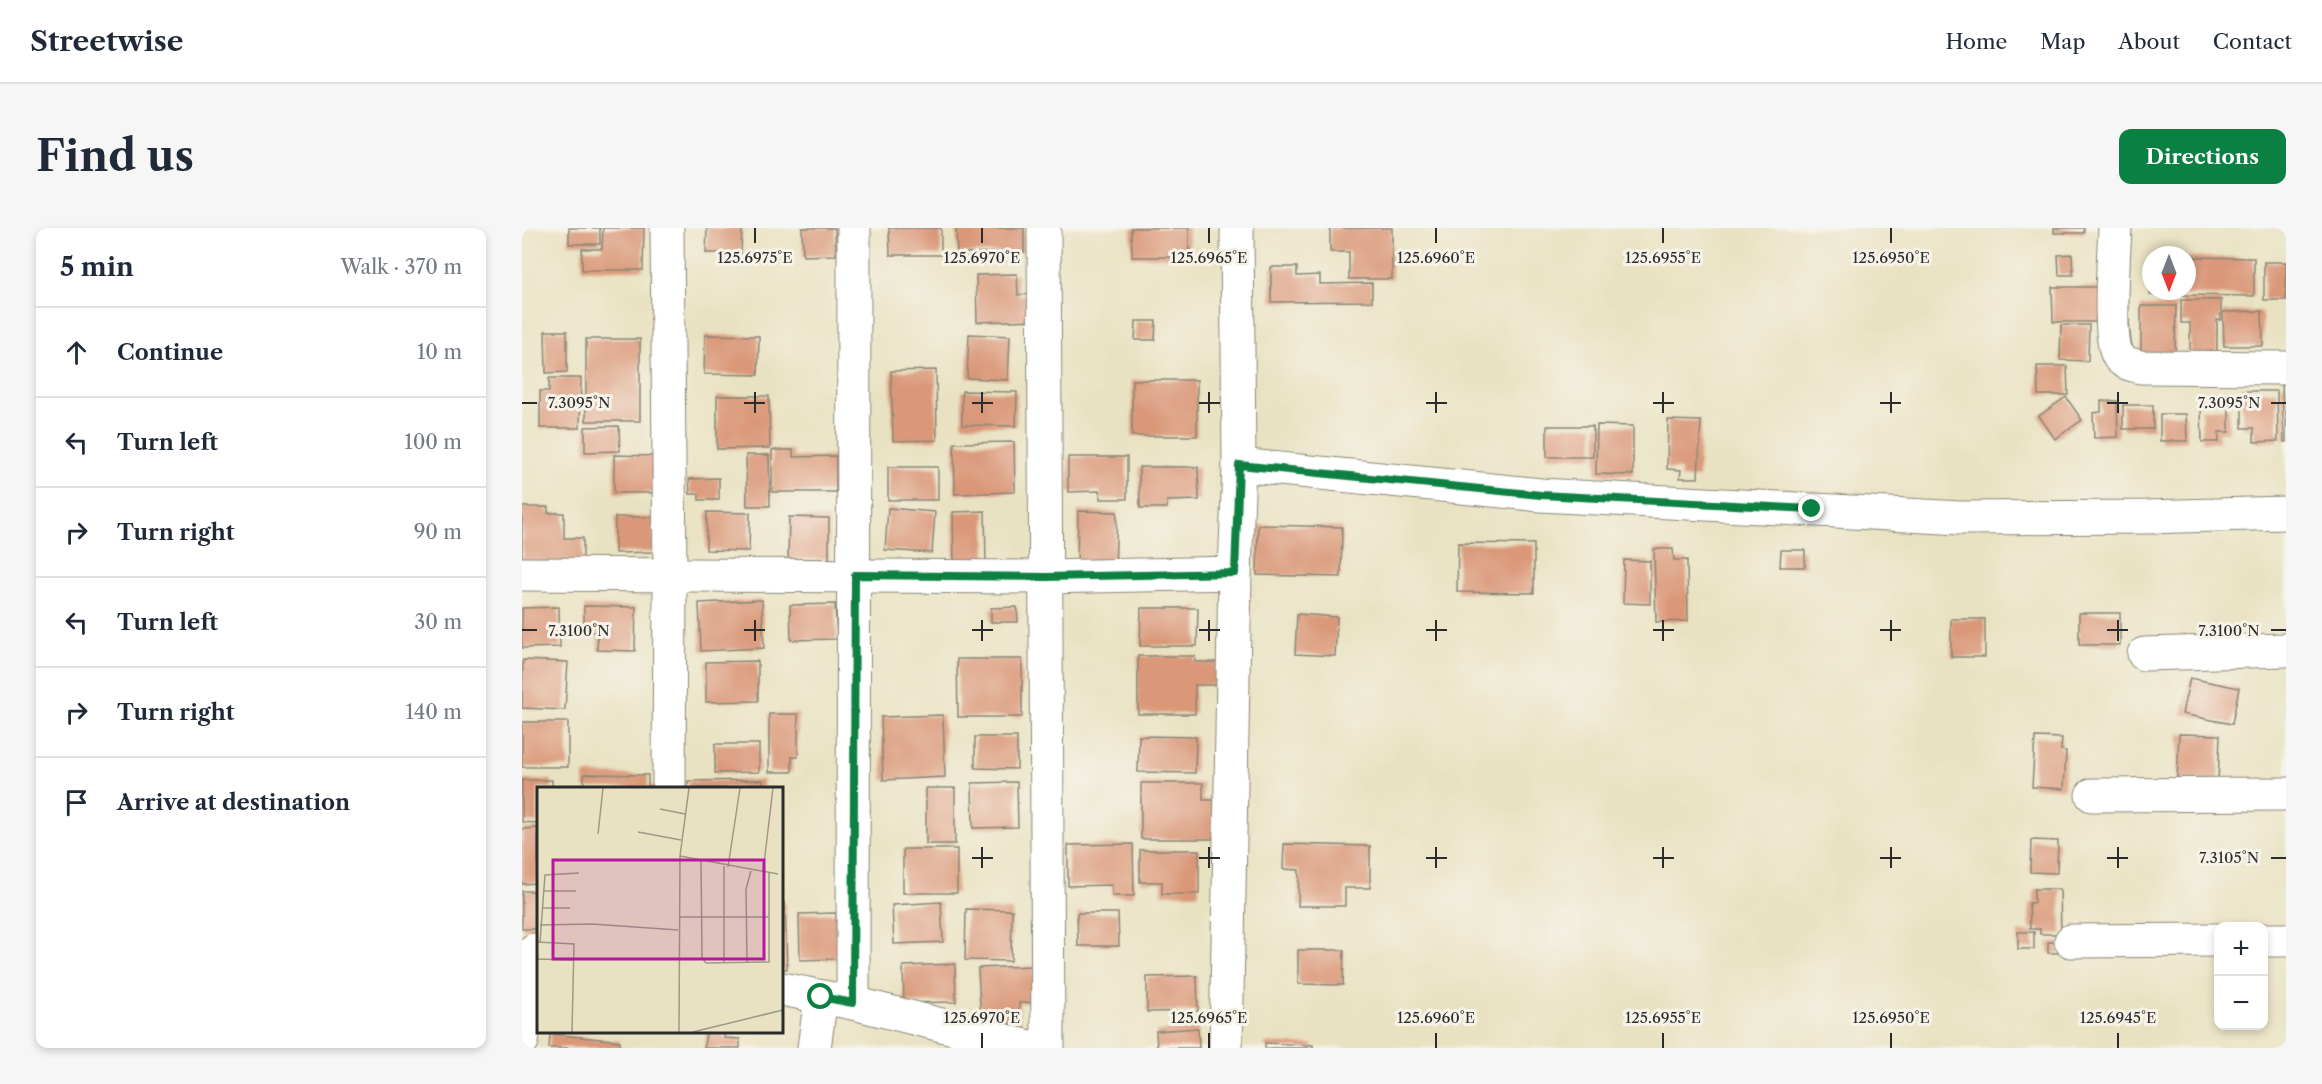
<!DOCTYPE html>
<html lang="en">
<head>
<meta charset="utf-8">
<style>
  :root { --surface:#fff; --page:#f6f6f7; --text:#1f2937; --muted:#747a83; --line:#e0e1e3; --accent:#0b8043 }
  body { margin:0; font-family:"Libre Caslon Text",serif; background:var(--page); color:var(--text) }
  .controls { position:absolute; right:18px; bottom:18px; display:grid; overflow:hidden; border-radius:12px; box-shadow:0 3px 9px #0003 }
  .controls button { width:54px; height:54px; display:grid; place-items:center; padding:0; border:0; border-bottom:2px solid var(--line); background:var(--surface); color:var(--text); font:30px sans-serif }
  .compass { position:absolute; left:1620px; top:18px; width:54px; height:54px; border-radius:50%; background:var(--surface); box-shadow:0 3px 9px #0003; rotate:180deg }
  .stop { position:absolute; width:18px; height:18px; margin:-14px; border:4px solid #0b8043; border-radius:50%; background:#fff }
  .stop.end { background:#0b8043; border-color:#fff; box-shadow:0 2px 6px #0008 }
  .list { margin:0; padding:0; list-style:none }
  h2 { display:flex; justify-content:space-between; align-items:center; height:78px; margin:0; padding:0 24px; font-size:26px }
  h2 small { font-size:20px; font-weight:400; color:var(--muted) }
  .list li { display:grid; grid-template-columns:39px 1fr auto; gap:18px; align-items:center; box-sizing:border-box; height:90px; padding:0 24px; border-top:2px solid var(--line) }
  .list b { display:block; font-size:22px; white-space:nowrap }
  .list em { font-size:20px; font-style:normal; color:var(--muted) }
  .icon { flex:none; width:33px; height:33px; fill:none; stroke:currentColor; stroke-width:2; stroke-linecap:round; stroke-linejoin:round }
  .map { position:relative; flex:none; width:1764px; height:820px; overflow:hidden; border-radius:12px }
  header { display:flex; align-items:center; gap:36px; box-sizing:border-box; height:84px; padding:0 30px; background:var(--surface); border-bottom:2px solid var(--line) }
  header strong { font-size:28px }
  nav { display:flex; gap:33px; margin-inline-start:auto; font-size:21px }
  .intro { display:flex; align-items:center; justify-content:space-between; box-sizing:border-box; height:144px; padding:0 36px }
  h1 { margin:0; font-size:42px }
  .button { padding:15px 27px; border-radius:12px; background:var(--accent); color:#fff; font-size:21px; font-weight:700 }
  main { display:flex; gap:36px; padding:0 36px }
  aside { flex:1; background:var(--surface); border-radius:12px; box-shadow:0 3px 9px #0003 }
  .map>svg:first-child { display:block }
  .building { fill:#da9879 }
  .lines { fill:none; stroke-linecap:round; stroke-linejoin:round }
  .minor-casing { stroke:#8a8676; stroke-width:35 }
  .minor { stroke:#fff; stroke-width:33 }
  .route { stroke:#0b8043; stroke-width:8 }
  .ticks { fill:none; stroke:#2b2b2b; stroke-width:2 }
  .inset-road { fill:none; stroke:#9d9986; stroke-width:1.5 }
  .view { fill:#b5179e; fill-opacity:0.15; stroke:#b5179e; stroke-width:3 }
  .inset-edge { fill:none; stroke:#2b2b2b; stroke-width:3 }
  .ticks-label { font-size:15px; text-anchor:middle; fill:#2b2b2b; stroke:#f7f3e8; stroke-width:6; stroke-linejoin:round; paint-order:stroke }
</style>
</head>
<body>
<header>
<strong>Streetwise</strong>
<nav><a>Home</a><a>Map</a><a>About</a><a>Contact</a></nav>
</header>
<div class="intro"><h1>Find us</h1><a class="button">Directions</a></div>
<main>
<aside>
<h2>5 min<small>Walk · 370 m</small></h2>
<ul class="list">
<li><svg class="icon" aria-label="ahead" viewBox="0 0 24 24"><path d="M12 20V5M6 11l6-6 6 6"/></svg><div><b>Continue</b></div><em>10 m</em></li>
<li><svg class="icon" aria-label="left" viewBox="0 0 24 24"><path d="M17 20v-9H6M10 6l-5 5 5 5"/></svg><div><b>Turn left</b></div><em>100 m</em></li>
<li><svg class="icon" aria-label="right" viewBox="0 0 24 24"><path d="M7 20v-9h11M14 6l5 5-5 5"/></svg><div><b>Turn right</b></div><em>90 m</em></li>
<li><svg class="icon" aria-label="left" viewBox="0 0 24 24"><path d="M17 20v-9H6M10 6l-5 5 5 5"/></svg><div><b>Turn left</b></div><em>30 m</em></li>
<li><svg class="icon" aria-label="right" viewBox="0 0 24 24"><path d="M7 20v-9h11M14 6l5 5-5 5"/></svg><div><b>Turn right</b></div><em>140 m</em></li>
<li><svg class="icon" aria-label="arrive" viewBox="0 0 24 24"><path d="M6 21V4h12l-3 4 3 4H6"/></svg><div><b>Arrive at destination</b></div></li>
</ul>
</aside>
<div class="map">
<svg width="1764" height="820" viewBox="0 0 1764 820">
  <rect width="100%" height="100%" fill="#f7f3e8"/>
  <filter id="ink" filterUnits="userSpaceOnUse"><feTurbulence type="fractalNoise" baseFrequency=".0167" numOctaves="2"/><feDisplacementMap in="SourceGraphic" scale="12" xChannelSelector="R" yChannelSelector="G"/><feConvolveMatrix kernelMatrix="1 2 1 2 8 2 1 2 1" color-interpolation-filters="sRGB"/></filter>
  <filter id="wash" filterUnits="userSpaceOnUse"><feTurbulence type="fractalNoise" baseFrequency=".008" numOctaves="4" result="noise"/><feDisplacementMap in="SourceGraphic" scale="24" xChannelSelector="R" yChannelSelector="G"/><feGaussianBlur stdDeviation="1.35" result="paint"/><feColorMatrix in="noise" values="0 0 0 0 0 0 0 0 0 0 0 0 0 0 0 0 0 1.4 0 .05"/><feComposite in="paint" operator="in"/></filter>
  <g filter="url(#wash)">
    <rect width="100%" height="100%" fill="#e9e2c2"/>
    <g id="blocks">
      <!-- building -->
      <g class="building">
        <rect x="47" y="0" width="31" height="16"/>
        <polygon points="81,0 122,0 121,42 60,42 60,21 80,21"/>
        <polygon points="185,0 220,0 219,25 184,25"/>
        <polygon points="280,0 313,0 314,27 281,28"/>
        <polygon points="367,0 419,0 419,27 368,27"/>
        <polygon points="434,0 502,0 502,24 435,25"/>
        <polygon points="609,0 667,0 667,29 610,29"/>
        <polygon points="808,0 870,0 870,51 827,51 827,24 808,24"/>
        <rect x="1532" y="0" width="30" height="5"/>
        <polygon points="1550,26 1551,47 1537,47 1536,27"/>
        <polygon points="1665,29 1732,30 1732,68 1660,67 1660,63 1665,63"/>
        <rect x="1742" y="34" width="22" height="38"/>
        <polygon points="749,39 775,39 775,48 798,47 798,56 850,55 850,73 749,74"/>
        <polygon points="495,46 496,67 515,66 516,92 455,94 454,47"/>
        <polygon points="1530,59 1580,59 1581,94 1531,94"/>
        <rect x="1628" y="63" width="29" height="4"/>
        <polygon points="1659,72 1699,72 1699,92 1695,92 1695,129 1668,129 1668,95 1659,95"/>
        <polygon points="1619,78 1654,78 1653,127 1619,127"/>
        <polygon points="1740,83 1741,118 1702,118 1701,84"/>
        <polygon points="614,93 634,93 633,112 613,112"/>
        <polygon points="1539,97 1567,97 1566,133 1538,132"/>
        <polygon points="23,103 45,103 45,144 24,145"/>
        <polygon points="447,106 488,108 486,152 445,150"/>
        <polygon points="183,107 237,108 236,147 182,146"/>
        <rect x="64" y="111" width="54" height="82"/>
        <polygon points="1515,138 1545,138 1546,167 1516,167"/>
        <polygon points="414,142 415,212 371,213 369,143"/>
        <polygon points="27,150 59,150 58,200 18,200 18,163 27,163"/>
        <rect x="610" y="152" width="65" height="56"/>
        <polygon points="1760,157 1764,157 1764,214 1762,214"/>
        <polygon points="440,163 495,164 494,198 440,197"/>
        <polygon points="1720,163 1755,163 1756,213 1732,214 1732,200 1720,200"/>
        <polygon points="195,168 247,168 248,220 195,221"/>
        <polygon points="1544,169 1560,192 1533,211 1517,188"/>
        <polygon points="1579,173 1595,173 1596,209 1572,210 1571,185 1579,184"/>
        <rect x="1601" y="177" width="30" height="24"/>
        <polygon points="1707,180 1707,204 1697,204 1697,214 1680,214 1679,181"/>
        <polygon points="1638,186 1664,186 1665,213 1638,213"/>
        <polygon points="1146,192 1179,193 1176,250 1158,250 1159,242 1145,241"/>
        <polygon points="1075,197 1111,198 1111,247 1074,246"/>
        <polygon points="97,198 98,223 63,224 63,199"/>
        <rect x="1025" y="198" width="46" height="31"/>
        <polygon points="492,214 493,264 433,266 432,215"/>
        <polygon points="250,222 271,222 271,229 314,228 314,264 250,264"/>
        <polygon points="92,227 132,228 131,265 92,265"/>
        <polygon points="224,227 247,227 248,278 225,278"/>
        <polygon points="546,229 605,229 605,271 578,271 578,263 546,264"/>
        <rect x="366" y="239" width="50" height="33"/>
        <polygon points="617,239 676,239 677,272 645,273 645,280 618,280"/>
        <polygon points="197,250 197,272 177,272 177,266 168,266 167,251"/>
        <polygon points="0,279 26,279 26,285 42,285 42,310 61,310 61,344 0,332"/>
        <polygon points="366,280 413,284 410,325 363,322"/>
        <polygon points="463,283 464,338 432,338 431,284"/>
        <polygon points="556,283 595,284 593,341 555,340"/>
        <polygon points="185,284 228,285 227,323 184,322"/>
        <polygon points="93,289 132,289 132,324 93,325"/>
        <polygon points="267,289 307,290 307,331 266,331"/>
        <polygon points="736,297 820,299 819,349 735,347"/>
        <polygon points="936,315 1012,316 1012,365 935,364"/>
        <polygon points="1132,321 1151,321 1152,332 1165,332 1166,393 1134,394"/>
        <polygon points="1259,322 1283,322 1283,339 1258,339"/>
        <polygon points="1102,332 1128,333 1128,376 1101,375"/>
        <polygon points="240,372 242,420 179,423 177,375"/>
        <polygon points="313,376 315,411 269,412 268,377"/>
        <polygon points="62,378 114,379 113,423 75,422 76,404 62,404"/>
        <polygon points="37,379 38,419 0,420 0,380"/>
        <polygon points="495,379 496,394 469,394 469,380"/>
        <polygon points="619,380 676,380 675,418 618,418"/>
        <rect x="1557" y="385" width="41" height="32"/>
        <polygon points="775,386 815,389 813,428 773,426"/>
        <rect x="1429" y="391" width="34" height="38"/>
        <polygon points="616,428 673,428 673,434 700,434 700,457 673,457 673,486 616,486"/>
        <polygon points="435,431 500,431 500,489 436,489"/>
        <polygon points="1,432 46,434 43,482 0,480"/>
        <polygon points="236,433 236,473 184,474 184,434"/>
        <polygon points="1668,450 1717,460 1710,496 1660,486"/>
        <polygon points="247,486 276,486 276,529 270,529 270,544 247,544"/>
        <polygon points="421,487 423,549 361,552 359,489"/>
        <rect x="0" y="494" width="46" height="45"/>
        <polygon points="1657,506 1698,507 1696,555 1655,553"/>
        <polygon points="617,508 674,509 673,545 616,544"/>
        <polygon points="453,509 495,509 495,541 453,540"/>
        <polygon points="1513,509 1540,510 1539,522 1544,523 1542,561 1510,559"/>
        <polygon points="193,516 237,516 237,544 193,545"/>
        <polygon points="62,546 126,547 126,558 132,558 132,560 62,560"/>
        <polygon points="0,552 30,552 30,560 16,560 16,595 0,594"/>
        <polygon points="241,552 241,560 166,560 166,553"/>
        <polygon points="495,554 496,599 451,600 450,555"/>
        <polygon points="619,555 681,555 681,572 694,572 694,611 619,611"/>
        <rect x="404" y="560" width="29" height="56"/>
        <polygon points="16,600 16,655 0,656 0,601"/>
        <polygon points="1509,612 1536,613 1535,645 1508,644"/>
        <polygon points="611,616 612,668 590,668 590,657 546,658 546,617"/>
        <polygon points="762,616 848,618 848,660 823,660 823,678 776,678 777,642 761,641"/>
        <rect x="381" y="621" width="54" height="44"/>
        <polygon points="618,622 677,622 677,666 640,666 640,654 618,654"/>
        <polygon points="1512,661 1538,661 1539,706 1518,706 1518,701 1508,701 1507,675 1512,675"/>
        <rect x="0" y="663" width="16" height="38"/>
        <polygon points="260,674 263,674 265,741 260,741"/>
        <polygon points="419,674 421,714 372,716 370,677"/>
        <polygon points="444,681 490,682 489,733 443,732"/>
        <polygon points="314,685 315,731 278,732 277,686"/>
        <polygon points="555,685 596,685 597,718 556,718"/>
        <rect x="1496" y="704" width="16" height="17"/>
        <rect x="1526" y="714" width="11" height="11"/>
        <polygon points="776,722 822,722 821,757 776,756"/>
        <polygon points="433,736 434,774 382,775 381,738"/>
        <polygon points="512,738 514,774 497,775 498,795 459,797 456,740"/>
        <polygon points="675,748 676,783 625,784 625,749"/>
        <polygon points="676,800 677,820 635,820 634,803"/>
        <polygon points="184,804 202,804 202,810 218,811 218,820 182,820"/>
        <polygon points="28,806 98,813 98,820 27,820"/>
        <polygon points="743,815 791,817 791,820 743,820"/>
      </g>
    </g>
  </g>
  <g filter="url(#ink)">
    <use href="#blocks" fill-opacity="0" stroke="#8a8676" stroke-width="1.5"/>
    <g class="lines">
      <defs>
        <g id="minor">
          <polyline points="145,0 148,348 147,560"/>
          <polyline points="522,0 526,820"/>
          <path d="M1593 0C1592 23 1585 114 1597 129 1601 135 1611 137 1618 139L1764 140"/>
          <polyline points="717,237 1019,267 1439,290 1624,289 1764,285"/>
          <polyline points="0,346 523,349 713,345"/>
          <polyline points="1622,426 1764,422"/>
          <polyline points="1570,567 1764,566"/>
          <polyline points="1742,712 1764,712"/>
          <polyline points="1549,713 1696,712"/>
          <polyline points="260,761 331,775 512,820"/>
          <polyline points="331,775 332,0"/>
          <polyline points="0,813 12,722"/>
          <polyline points="292,820 299,769"/>
          <polyline points="704,820 713,345 717,237 715,0"/>
        </g>
      </defs>
      <!-- minor casing -->
      <use href="#minor" class="minor-casing"/>
      <!-- minor -->
      <use href="#minor" class="minor"/>
    </g>
  </g>
  <g class="lines" filter="url(#ink)">
    <!-- route -->
    <polyline class="route" points="299,769 331,775 333,347 523,349 713,345 717,237 1019,267 1290,281"/>
  </g>
  <!-- ticks -->
  <path class="ticks" d="M233 0V15M460 0V15M687 0V15M914 0V15M1141 0V15M1369 0V15M233 164V185M460 164V185M687 164V185M914 164V185M1141 164V185M1369 164V185M1596 164V185M0 175H15M222 175H243M450 175H471M677 175H698M904 175H925M1131 175H1152M1358 175H1379M1585 175H1606M1749 175H1764M233 392V413M460 392V413M687 392V413M914 392V413M1141 392V413M1369 392V413M1596 392V413M0 402H15M222 402H243M450 402H471M677 402H698M904 402H925M1131 402H1152M1358 402H1379M1585 402H1606M1749 402H1764M460 619V640M687 619V640M914 619V640M1141 619V640M1369 619V640M1596 619V640M450 630H471M677 630H698M904 630H925M1131 630H1152M1358 630H1379M1585 630H1606M1749 630H1764M460 805V820M687 805V820M914 805V820M1141 805V820M1369 805V820M1596 805V820"/>
  <!-- overview -->
  <g transform="translate(15 559)">
    <rect width="246" height="246" fill="#e9e2c2"/>
    <path class="inset-road" d="M123 22 148 27M101 45 144 53M61 47 66 1M143 69 241 87M164 73 165 171 169 176 232 175V86M191 80 203 1M226 85 236 1M6 104H39M5 121H33M142 130H232M3 138 55 137 141 143M0 155 37 157 35 245M3 155 8 88 42 86M0 172 36 173M187 176V79M210 176 209 102 214 84M142 245 143 69 152 1M156 245 246 223"/>
    <path class="view" d="M16 73H227V172H16Z"/>
    <rect width="246" height="246" class="inset-edge"/>
  </g>
  <g class="ticks-label">
    <text x="233" y="35">125.6975°E</text>
    <text x="460" y="35">125.6970°E</text>
    <text x="687" y="35">125.6965°E</text>
    <text x="914" y="35">125.6960°E</text>
    <text x="1141" y="35">125.6955°E</text>
    <text x="1369" y="35">125.6950°E</text>
    <text x="1707" y="180">7.3095°N</text>
    <text x="57" y="180">7.3095°N</text>
    <text x="1707" y="408">7.3100°N</text>
    <text x="57" y="408">7.3100°N</text>
    <text x="1707" y="635">7.3105°N</text>
    <text x="460" y="795">125.6970°E</text>
    <text x="687" y="795">125.6965°E</text>
    <text x="914" y="795">125.6960°E</text>
    <text x="1141" y="795">125.6955°E</text>
    <text x="1369" y="795">125.6950°E</text>
    <text x="1596" y="795">125.6945°E</text>
  </g>
</svg>
<div class="controls">
<button>+</button>
<button>−</button>
</div>
<svg class="compass" viewBox="-18 -18 36 36"><path d="M0-13l5 13h-10z" fill="#e53935"/><path d="M0 13l5-13h-10z" fill="#747a83"/></svg>
<div class="stop" style="left:299px;top:769px"></div>
<div class="stop end" style="left:1290px;top:281px"></div>
</div>
</main>
</body>
</html>
